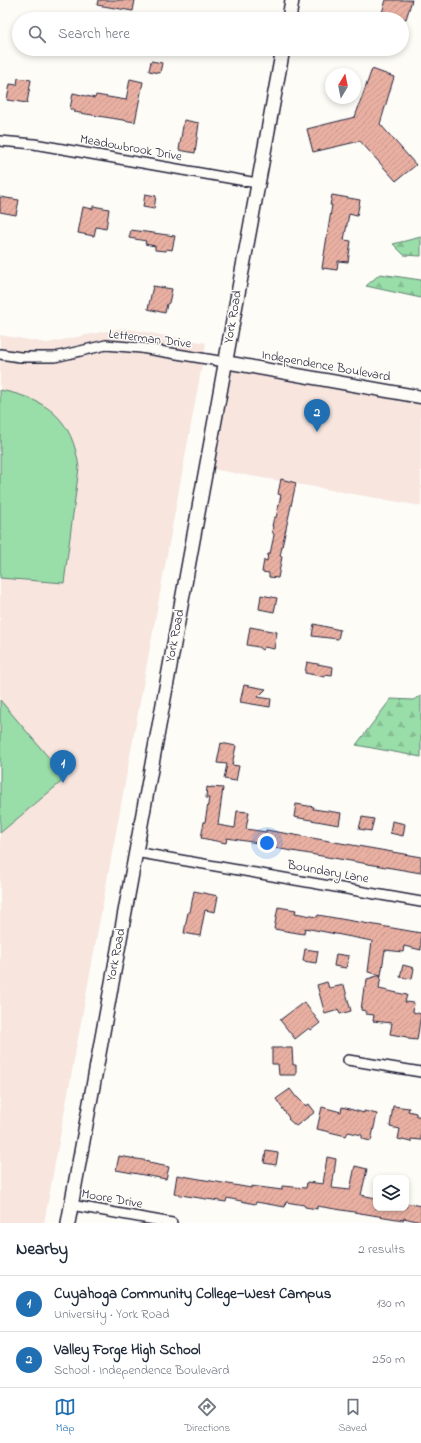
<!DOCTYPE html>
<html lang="en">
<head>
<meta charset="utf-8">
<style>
  :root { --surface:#fff; --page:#f6f6f7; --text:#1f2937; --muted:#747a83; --line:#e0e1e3; --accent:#1f6fb2 }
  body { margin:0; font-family:"Indie Flower",sans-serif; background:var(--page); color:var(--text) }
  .controls { position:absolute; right:12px; bottom:12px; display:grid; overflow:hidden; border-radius:8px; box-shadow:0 2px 6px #0003 }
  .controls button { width:36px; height:36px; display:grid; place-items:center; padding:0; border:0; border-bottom:1px solid var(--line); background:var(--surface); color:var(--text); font:20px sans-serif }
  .compass { position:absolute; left:325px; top:68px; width:36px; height:36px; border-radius:50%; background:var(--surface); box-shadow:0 2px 6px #0003; rotate:10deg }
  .you { position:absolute; left:267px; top:843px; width:14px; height:14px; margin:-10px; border:3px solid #fff; border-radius:50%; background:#1a73e8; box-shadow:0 0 0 6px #1a73e833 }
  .badge { display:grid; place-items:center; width:26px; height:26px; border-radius:50%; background:var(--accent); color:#fff; font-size:13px; font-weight:700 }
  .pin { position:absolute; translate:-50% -33px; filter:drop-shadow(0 1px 2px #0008) }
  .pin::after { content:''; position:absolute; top:21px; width:14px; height:12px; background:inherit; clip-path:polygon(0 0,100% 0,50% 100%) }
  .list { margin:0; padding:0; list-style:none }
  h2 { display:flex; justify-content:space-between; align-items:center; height:52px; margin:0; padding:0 16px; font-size:17px }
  h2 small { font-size:13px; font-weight:400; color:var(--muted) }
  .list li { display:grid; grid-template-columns:26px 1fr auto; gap:12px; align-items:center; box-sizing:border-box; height:56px; padding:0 16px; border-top:1px solid var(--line) }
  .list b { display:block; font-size:15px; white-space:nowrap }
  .list p { margin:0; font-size:13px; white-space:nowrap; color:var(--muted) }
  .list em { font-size:13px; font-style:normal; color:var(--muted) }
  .icon { flex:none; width:22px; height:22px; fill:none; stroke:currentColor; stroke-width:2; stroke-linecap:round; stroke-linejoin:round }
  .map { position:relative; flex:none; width:421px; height:1223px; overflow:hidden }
  .search { position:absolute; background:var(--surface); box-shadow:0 2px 6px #0003; left:12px; right:12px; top:12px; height:44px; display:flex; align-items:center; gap:10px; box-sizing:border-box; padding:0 14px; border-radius:22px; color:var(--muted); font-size:15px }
  .sheet { height:164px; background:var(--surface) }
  nav { display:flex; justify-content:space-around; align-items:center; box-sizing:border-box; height:56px; border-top:1px solid var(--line); background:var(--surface); font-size:11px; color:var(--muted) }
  nav a { display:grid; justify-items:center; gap:2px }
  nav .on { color:var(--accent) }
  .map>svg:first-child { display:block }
  .built { fill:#f7e5de }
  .forest { fill:url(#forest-firs); stroke:#5e8072 }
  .green { fill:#99dda8; stroke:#5e8072 }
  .building { fill:url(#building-hatch); stroke:#22223b }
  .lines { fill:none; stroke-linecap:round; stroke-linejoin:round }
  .minor-casing { stroke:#22223b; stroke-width:12 }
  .tertiary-casing { stroke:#22223b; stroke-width:15 }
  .secondary-casing { stroke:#22223b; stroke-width:16 }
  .minor { stroke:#fdfcf7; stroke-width:9 }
  .tertiary { stroke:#fdfcf7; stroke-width:12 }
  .secondary { stroke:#fdfcf7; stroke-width:13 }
  .labels { text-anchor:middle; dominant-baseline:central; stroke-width:3; stroke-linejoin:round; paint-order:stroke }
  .street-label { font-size:13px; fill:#22223b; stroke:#fdfcf7 }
</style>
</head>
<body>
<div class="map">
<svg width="421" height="1223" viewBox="0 0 421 1223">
  <defs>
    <pattern id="forest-firs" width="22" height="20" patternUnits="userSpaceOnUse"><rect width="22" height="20" fill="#99dda8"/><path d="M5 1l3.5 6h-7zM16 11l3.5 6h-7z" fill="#84bd92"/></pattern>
    <pattern id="building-hatch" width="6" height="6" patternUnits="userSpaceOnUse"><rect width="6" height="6" fill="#e9b0a2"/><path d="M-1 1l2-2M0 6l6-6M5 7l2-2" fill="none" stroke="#c8978c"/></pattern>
  </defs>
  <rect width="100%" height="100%" fill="#fdfcf7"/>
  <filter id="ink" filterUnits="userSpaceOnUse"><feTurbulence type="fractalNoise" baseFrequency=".025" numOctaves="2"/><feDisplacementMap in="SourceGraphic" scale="8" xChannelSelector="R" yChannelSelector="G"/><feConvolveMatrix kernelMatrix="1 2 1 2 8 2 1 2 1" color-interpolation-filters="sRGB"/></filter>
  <g filter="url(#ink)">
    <!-- built -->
    <g class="built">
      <polygon points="122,328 206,343 44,1223 0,1223 0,335 47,343"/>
      <polygon points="225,362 421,397 421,506 206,468"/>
    </g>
    <!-- forest -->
    <g class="forest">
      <polygon points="421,237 421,256 404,255 393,244"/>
      <polygon points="380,274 421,280 421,298 366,286"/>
      <polygon points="421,696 421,757 356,745 391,699 413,700"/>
    </g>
    <!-- green -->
    <g class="green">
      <path d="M0 390C47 399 73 419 79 468L64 583 0 578Z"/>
      <polygon points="0,700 66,778 0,833"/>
    </g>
    <!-- building -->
    <g class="building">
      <polygon points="98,0 135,0 133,11 97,5"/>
      <polygon points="386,0 412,0 406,19 380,19"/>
      <polygon points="151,61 162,63 160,73 149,71"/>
      <polygon points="372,69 394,77 380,124 416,165 396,181 360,141 313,152 307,129 355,117"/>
      <polygon points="18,78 31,80 27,103 7,100 10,84 17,85"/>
      <polygon points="130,79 143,82 135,122 74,112 75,110 70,109 73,93 95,98 96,95 126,100"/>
      <polygon points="184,120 199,123 195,153 179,150"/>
      <polygon points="145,194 156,196 154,209 143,207"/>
      <polygon points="332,195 360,200 357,216 349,214 344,240 351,241 348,262 338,261 337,270 322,268 332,205 330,205"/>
      <polygon points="0,197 19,200 16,215 0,212"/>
      <polygon points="93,206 109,209 106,229 96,227 94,236 78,233 83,207 93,209"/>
      <polygon points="131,230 175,236 172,250 167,249 166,251 155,250 155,246 145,244 146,241 129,238"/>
      <polygon points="153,286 172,289 169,303 167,304 165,313 148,309"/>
      <polygon points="281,479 296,483 280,556 282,557 278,578 269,577 269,573 262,572 264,560 267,561 268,554 270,554 274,535 272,531 273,526 272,526 274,517 276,518 281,495 278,494"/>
      <polygon points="261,595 277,598 274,612 259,609"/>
      <polygon points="314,624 340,630 338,639 312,636"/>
      <polygon points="250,627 277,632 274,649 264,647 262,650 258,647 247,645"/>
      <polygon points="307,662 333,667 332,676 325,675 325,677 305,673"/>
      <polygon points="244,685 266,689 258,697 271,699 270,707 240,702"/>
      <polygon points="221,743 236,746 232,765 239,766 236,781 224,779 227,764 217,763"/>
      <polygon points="207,787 211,788 211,787 223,788 218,825 235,828 237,811 249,812 246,829 266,832 266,830 421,857 421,873 263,846 264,844 227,838 226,843 201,838 204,822 205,822 209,798 206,798"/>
      <polygon points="296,804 314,807 313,809 341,813 339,825 294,817"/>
      <polygon points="362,817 374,819 371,831 359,829"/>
      <polygon points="392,821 405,824 403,836 390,833"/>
      <polygon points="194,891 218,896 215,912 205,910 200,936 184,933 188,912 190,912"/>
      <polygon points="278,907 296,910 295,913 317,917 318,915 421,933 421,950 404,946 403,952 385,950 381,975 368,972 372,941 305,928 304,934 274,929"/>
      <polygon points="305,949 318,951 316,963 303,961"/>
      <polygon points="336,954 349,956 346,968 334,966"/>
      <polygon points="403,965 414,968 412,979 400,977"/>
      <polygon points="381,975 379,989 407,995 405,1002 414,1003 413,1012 421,1014 417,1040 408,1039 407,1037 390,1034 392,1023 373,1021 374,1015 366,1014 366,1011 361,1010 364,987 366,987 367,979"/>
      <polygon points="327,982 329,988 344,985 351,1011 340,1014 338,1009 335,1011 325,1014 317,985"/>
      <polygon points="304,1002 320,1023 311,1030 309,1028 295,1039 280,1020"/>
      <polygon points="272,1048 292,1048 293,1065 296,1065 296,1075 279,1075 278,1064 272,1064"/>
      <polygon points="290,1089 296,1097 297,1097 306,1106 309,1104 315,1112 296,1126 288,1119 289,1118 276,1099"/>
      <polygon points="393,1106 409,1108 408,1111 416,1113 416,1116 421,1116 421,1140 411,1139 411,1142 398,1139 400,1129 390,1127"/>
      <polygon points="322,1107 341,1112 342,1107 364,1113 364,1111 377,1114 371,1141 362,1139 362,1135 348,1132 346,1136 317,1129"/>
      <polygon points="266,1151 278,1153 276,1165 264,1163"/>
      <polygon points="119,1156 149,1161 149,1163 169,1167 166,1179 116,1170"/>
      <polygon points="327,1157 336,1159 332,1188 350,1190 355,1166 367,1169 361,1195 376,1198 376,1208 406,1208 406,1203 421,1206 421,1222 404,1218 403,1220 317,1206 317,1209 305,1207 304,1205 286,1202 285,1207 256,1202 255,1204 227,1198 226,1202 174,1194 177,1175 251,1188 251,1186 282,1190 282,1186 306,1188 307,1182 323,1184"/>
    </g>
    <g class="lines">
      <defs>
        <g id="minor">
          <polyline points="0,141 34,144 257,183"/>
          <polyline points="0,354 20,357 55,357 106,345 141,348 225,362"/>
          <polyline points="135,852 421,902"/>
          <polyline points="348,1060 421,1072"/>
          <polyline points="71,1205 172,1223"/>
        </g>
        <polyline id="tertiary" points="225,362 421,397"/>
        <g id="secondary">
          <polyline points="289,19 292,0"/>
          <path d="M68 1223C116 951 167 680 217 409 239 289 260 169 283 49"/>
        </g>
      </defs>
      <!-- minor casing -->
      <use href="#minor" class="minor-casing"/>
      <!-- tertiary casing -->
      <use href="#tertiary" class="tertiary-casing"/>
      <!-- secondary casing -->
      <use href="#secondary" class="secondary-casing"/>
      <!-- minor -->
      <use href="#minor" class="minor"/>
      <!-- tertiary -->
      <use href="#tertiary" class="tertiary"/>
      <!-- secondary -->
      <use href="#secondary" class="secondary"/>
    </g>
  </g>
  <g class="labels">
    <!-- street labels -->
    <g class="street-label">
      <text transform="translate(131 148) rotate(10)">Meadowbrook Drive</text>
      <text transform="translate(233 317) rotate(-80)">York Road</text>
      <text transform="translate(150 339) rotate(7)">Letterman Drive</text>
      <text transform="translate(326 366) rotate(10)">Independence Boulevard</text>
      <text transform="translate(175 636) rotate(-79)">York Road</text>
      <text transform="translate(328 872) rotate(10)">Boundary Lane</text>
      <text transform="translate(116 955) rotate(-79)">York Road</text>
      <text transform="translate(112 1199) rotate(10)">Moore Drive</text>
    </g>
  </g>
</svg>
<div class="controls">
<button><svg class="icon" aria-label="layers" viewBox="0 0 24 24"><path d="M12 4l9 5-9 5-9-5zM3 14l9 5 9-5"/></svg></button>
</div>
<svg class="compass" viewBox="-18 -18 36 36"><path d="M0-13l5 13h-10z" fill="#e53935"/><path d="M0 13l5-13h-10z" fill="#747a83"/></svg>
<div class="you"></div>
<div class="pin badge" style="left:63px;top:783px">1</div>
<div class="pin badge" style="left:317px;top:432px">2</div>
<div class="search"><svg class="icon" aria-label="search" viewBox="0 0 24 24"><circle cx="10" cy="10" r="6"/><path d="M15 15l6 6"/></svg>Search here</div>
</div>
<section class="sheet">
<h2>Nearby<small>2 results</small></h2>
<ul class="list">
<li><span class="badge">1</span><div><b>Cuyahoga Community College—West Campus</b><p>University · York Road</p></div><em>130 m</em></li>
<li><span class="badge">2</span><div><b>Valley Forge High School</b><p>School · Independence Boulevard</p></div><em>250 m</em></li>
</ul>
</section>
<nav>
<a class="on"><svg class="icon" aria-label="map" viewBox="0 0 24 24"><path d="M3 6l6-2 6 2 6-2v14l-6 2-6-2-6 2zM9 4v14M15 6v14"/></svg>Map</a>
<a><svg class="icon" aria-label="directions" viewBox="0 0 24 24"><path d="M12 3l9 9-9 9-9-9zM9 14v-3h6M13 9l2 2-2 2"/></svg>Directions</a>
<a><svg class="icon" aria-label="saved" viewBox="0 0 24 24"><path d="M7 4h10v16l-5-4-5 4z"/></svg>Saved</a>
</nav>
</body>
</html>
